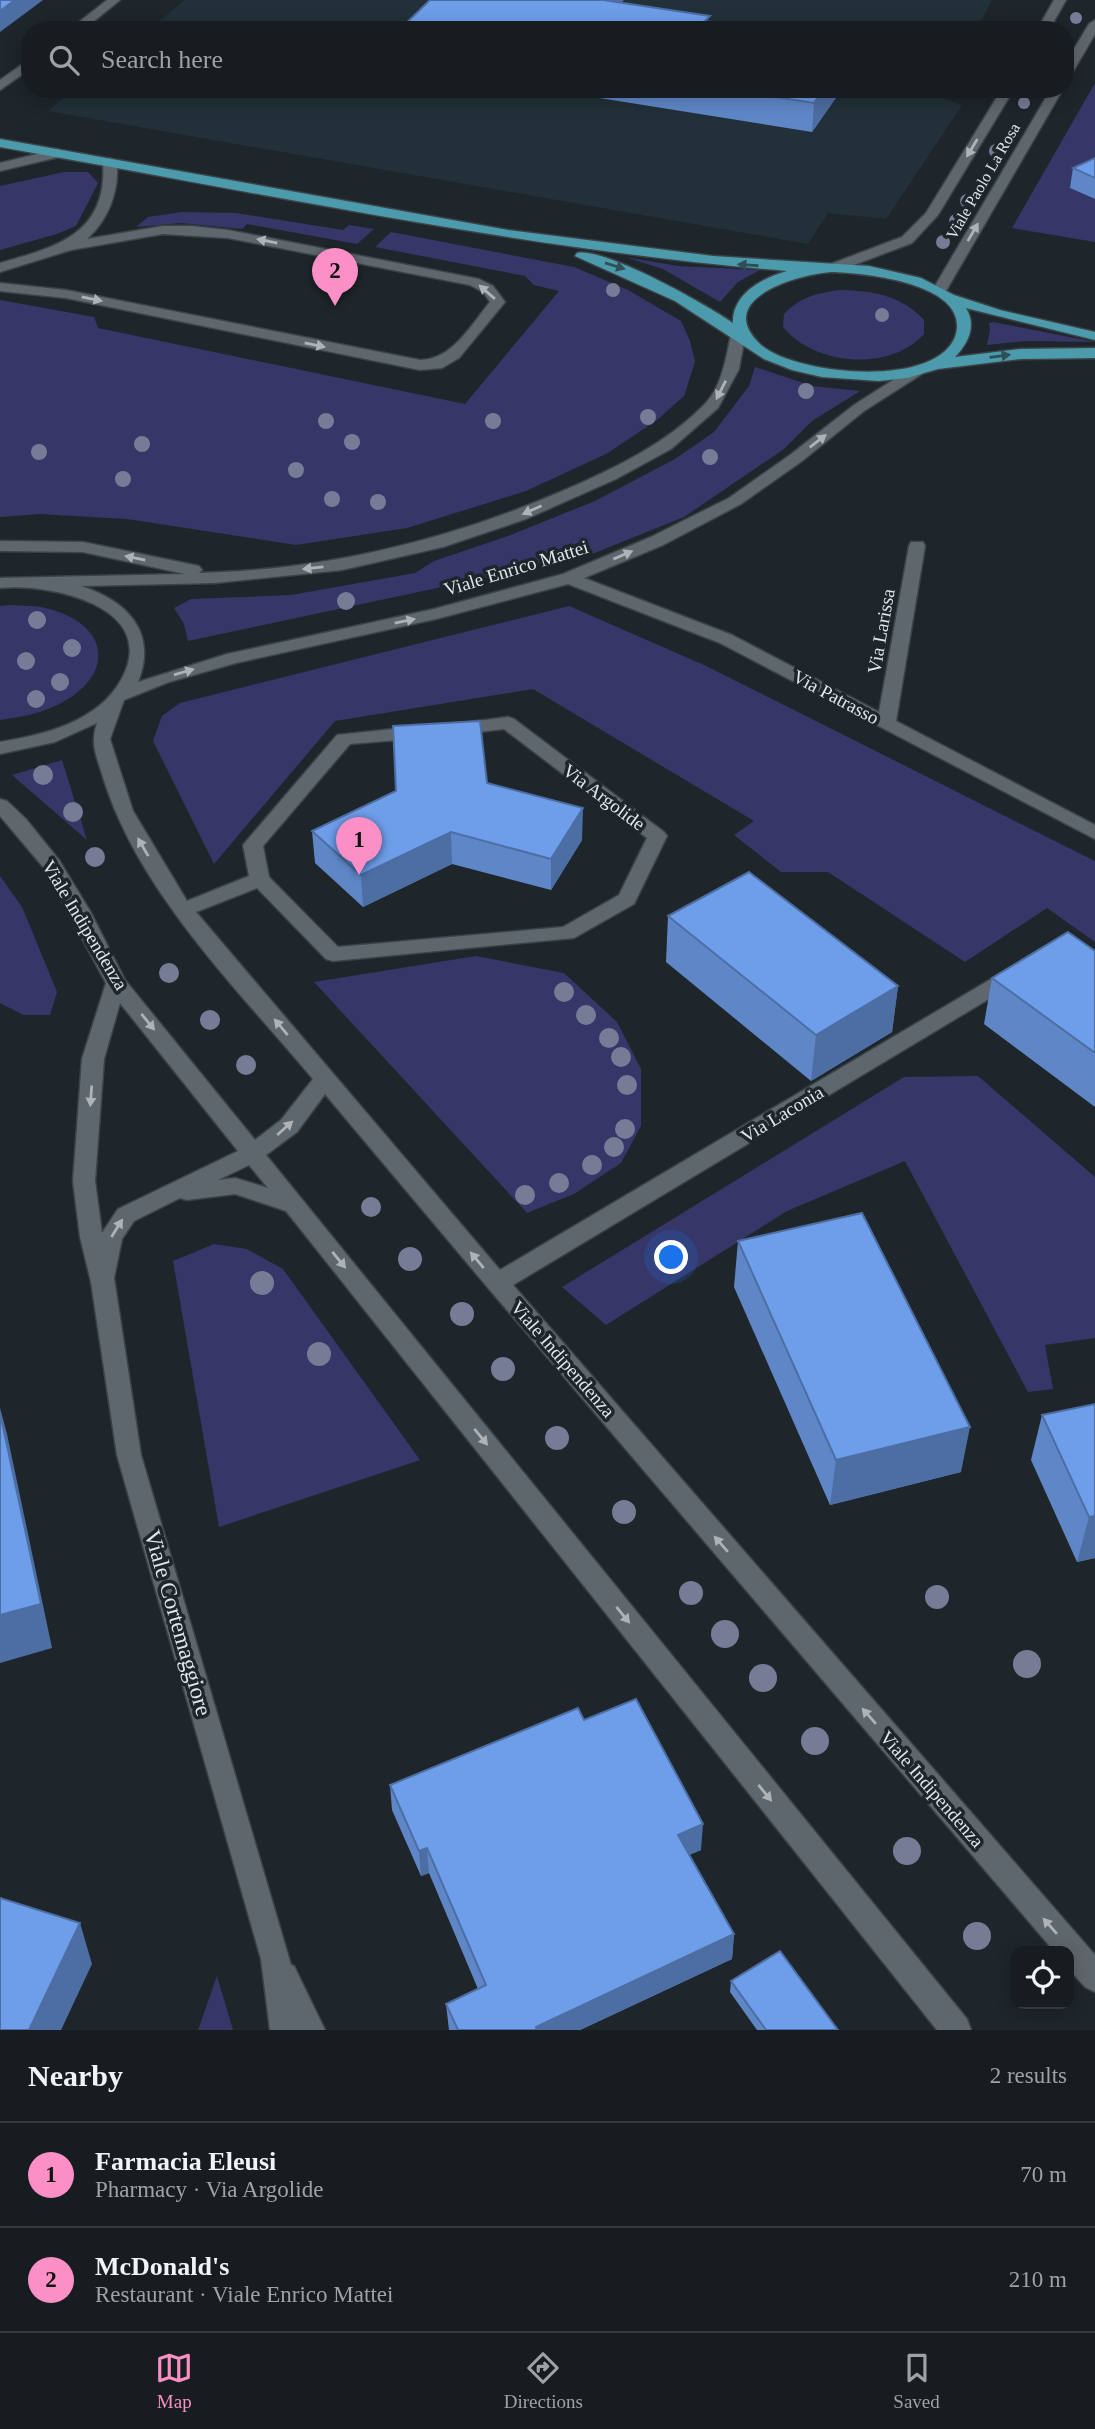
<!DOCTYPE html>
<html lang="en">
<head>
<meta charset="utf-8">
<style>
  :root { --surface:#161c20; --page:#1f2529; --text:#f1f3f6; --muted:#9ea1a5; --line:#353a3e; --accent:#fb8fc6 }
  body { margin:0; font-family:"Times New Roman",serif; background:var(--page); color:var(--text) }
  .controls { position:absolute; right:21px; bottom:21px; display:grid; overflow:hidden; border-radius:14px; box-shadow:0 4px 18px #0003 }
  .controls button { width:63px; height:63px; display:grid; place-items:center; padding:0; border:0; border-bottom:2px solid var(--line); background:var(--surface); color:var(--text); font:35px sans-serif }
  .you { position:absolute; left:672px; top:1258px; width:24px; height:24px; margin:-18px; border:5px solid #fff; border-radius:50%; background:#1a73e8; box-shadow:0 0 0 10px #1a73e833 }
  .badge { display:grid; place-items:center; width:46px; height:46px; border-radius:50%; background:var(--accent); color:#111; font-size:23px; font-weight:700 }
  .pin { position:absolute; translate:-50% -58px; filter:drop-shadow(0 2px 4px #0008) }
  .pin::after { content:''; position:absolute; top:37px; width:24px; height:21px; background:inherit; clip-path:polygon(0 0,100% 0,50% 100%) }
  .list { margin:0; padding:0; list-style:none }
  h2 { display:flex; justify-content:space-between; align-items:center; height:91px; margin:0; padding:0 28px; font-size:30px }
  h2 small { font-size:23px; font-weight:400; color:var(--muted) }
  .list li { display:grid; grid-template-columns:46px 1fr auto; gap:21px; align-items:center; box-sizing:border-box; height:105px; padding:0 28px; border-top:2px solid var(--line) }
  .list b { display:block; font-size:26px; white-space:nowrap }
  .list p { margin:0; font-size:23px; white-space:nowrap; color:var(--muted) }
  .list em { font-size:23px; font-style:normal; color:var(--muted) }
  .icon { flex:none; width:38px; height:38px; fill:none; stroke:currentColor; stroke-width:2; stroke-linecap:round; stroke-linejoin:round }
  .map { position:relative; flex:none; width:1095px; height:2030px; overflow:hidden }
  .search { position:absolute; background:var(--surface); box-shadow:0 4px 18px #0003; left:21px; right:21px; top:21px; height:77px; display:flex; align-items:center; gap:18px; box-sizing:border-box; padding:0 24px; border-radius:28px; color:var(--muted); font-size:26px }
  .sheet { height:301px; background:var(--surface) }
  nav { display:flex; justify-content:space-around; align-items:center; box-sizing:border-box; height:98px; border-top:2px solid var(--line); background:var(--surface); font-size:19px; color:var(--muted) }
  nav a { display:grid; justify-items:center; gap:4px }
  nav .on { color:var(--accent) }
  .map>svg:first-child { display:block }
  .built { fill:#223039 }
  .green { fill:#373668 }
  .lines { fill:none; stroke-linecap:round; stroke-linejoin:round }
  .minor-casing { stroke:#3c4347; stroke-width:3 }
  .major-casing { stroke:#3c4347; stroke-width:3 }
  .minor { fill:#5e676d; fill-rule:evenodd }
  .major { fill:#4c9bad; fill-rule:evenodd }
  .tree { fill:#777c96 }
  .wall { fill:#5f87c8 }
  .shaded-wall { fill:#4d6ea3 }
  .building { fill:#6e9de9; stroke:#4d6ea3; stroke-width:2 }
  .oneway { fill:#adb3b7 }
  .oneway2 { fill:#2e4f58 }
  .labels { text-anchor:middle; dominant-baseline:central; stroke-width:7; stroke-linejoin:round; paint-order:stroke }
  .far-street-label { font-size:16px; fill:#e1e6e9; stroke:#1e262b }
  .street-label { font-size:19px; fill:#e1e6e9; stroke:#1e262b }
  .near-street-label { font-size:23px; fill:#e1e6e9; stroke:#1e262b }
</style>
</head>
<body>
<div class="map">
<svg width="1095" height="2030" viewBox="0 0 1095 2030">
  <rect width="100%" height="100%" fill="#1e262b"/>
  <!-- built -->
  <g class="built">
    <polygon points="185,0 992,0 976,30 148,30"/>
    <polygon points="74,89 950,89 945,99 962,105 886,219 828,213 808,244 48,111"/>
  </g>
  <!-- green -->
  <g class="green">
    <polygon points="1095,83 1095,177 1070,188 1095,199 1095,242 1012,228"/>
    <polygon points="64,172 88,172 98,183 76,226 57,234 0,250 0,186"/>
    <polygon points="182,212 236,213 343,230 349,225 374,229 357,244 247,224 242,229 181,223 136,227 148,217"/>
    <polygon points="391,232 574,267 628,290 681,321 690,341 695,362 684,396 657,420 608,453 526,491 407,528 296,545 127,519 40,514 0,517 0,300 94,317 98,328 465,404 559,291 534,285 525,276 375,247"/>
    <polygon points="625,257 678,266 760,270 738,282 720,302 663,269"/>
    <path d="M840 290C873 291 901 295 924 320V334C890 372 815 366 783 327L784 314C800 297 817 293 840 290Z"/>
    <polygon points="993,322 1095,342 1026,341 987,345 990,330 989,323"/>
    <polygon points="755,367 812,386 860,391 812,421 784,449 684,517 587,556 188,641 184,624 174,608 191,599 291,595 415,573 434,561 508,536 595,501 675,459 714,432 749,386"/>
    <path d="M11 605C23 606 37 605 49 609 107 624 117 672 63 702 44 713 21 717 0 720V606Z"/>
    <polygon points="569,606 704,665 1095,861 1095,942 1047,908 965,962 828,872 781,872 734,835 754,821 533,689 335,721 214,864 153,741 162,716 180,703"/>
    <polygon points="62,760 87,840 12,775"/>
    <polygon points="0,876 22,907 57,992 50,1015 24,1015 0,1003"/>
    <polygon points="476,956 564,973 617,1022 641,1069 641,1126 621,1163 574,1194 527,1213 314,982"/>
    <polygon points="978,1076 1095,1177 1095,1338 1045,1345 1053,1389 1028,1392 905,1161 787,1211 606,1325 562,1287 904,1077"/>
    <polygon points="214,1244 247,1249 283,1269 420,1460 219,1527 173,1261"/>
    <polygon points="217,1976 233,2030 198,2030"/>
  </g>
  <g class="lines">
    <defs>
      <g id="minor">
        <polygon points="107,0 120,0 83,30 69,30"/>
        <polygon points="1054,0 1066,0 1049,30 1037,30"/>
        <polygon points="1095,20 1095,34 1071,75 1065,79 1065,64 1089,24"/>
        <polygon points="30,59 30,69 0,90 0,80"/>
        <polygon points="1002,89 1014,89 938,215 912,243 838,271 828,271 828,265 902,237 926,213"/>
        <polygon points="1051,89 1063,89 946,291 939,295 934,294 932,291"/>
        <polygon points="58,149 65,153 63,156 0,171 0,163"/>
        <path d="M110 158 117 162C119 191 109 219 87 239L163 226H191L228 230 479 279 493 286 505 302 459 358 442 368 420 370 66 298 0 291V283L66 290 420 360C452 360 471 325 490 302L483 292 470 285 228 238 163 234 71 250 0 272V263C57 247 108 234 103 162Z"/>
        <path d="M740 321 747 325 739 369 718 408 671 449 616 479 526 519 443 547 342 570 215 583 81 586C127 601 158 632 138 682L227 654 434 609 563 574 651 537 729 498 790 455 854 405 915 366H925L928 369 925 372 864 411 802 461 741 504 663 545 584 578 732 635 879 712 909 546 911 542H923L925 546 896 721 1095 825V839L720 643 568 584 436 619 236 663 169 682 124 700 110 739 133 811 187 901 249 876 243 845 337 735 421 726 428 728 430 732 428 736 421 738 350 744 263 846 269 877 338 947 563 927 619 895 647 838 504 729 453 735 446 733 444 729 446 725 508 717 514 719 664 832 667 836 634 904 574 938 333 961 326 959 257 888 196 912 500 1270 1008 969H1022L1025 974 1022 979 513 1285 1095 1955V1992L1085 1987 1069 1969V1951H1054L489 1289 325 1094 297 1132 266 1155 967 2019 971 2030H937L286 1211 235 1194 187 1200 180 1198 134 1221 122 1239 114 1278 141 1455 291 1965 294 1966 325 2030H270L261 1959 117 1455 91 1282 80 1237 73 1181 82 1059 106 983 44 868 0 816V799L7 801 26 819 59 860 90 911 125 980 255 1140 281 1120 313 1079C236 987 137 891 102 774 96 754 90 744 97 723L55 742 0 754V742C43 735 98 722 121 680 162 607 50 583 0 588V578L185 574 83 552 0 551V541L83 542 199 566 202 570 199 573C326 570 449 540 565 490 615 468 666 444 705 404 724 384 727 351 733 325ZM120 1003 238 1151 118 1209 102 1233 95 1181 104 1059ZM249 1165 268 1188 235 1178 218 1180Z"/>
      </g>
      <path id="major" d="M0 139 508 230 713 256 869 266 921 278 954 295 1000 310 1095 332V340L966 308C977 326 968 343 955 357L1021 349 1095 348V358L1021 359 938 369 907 378 879 381 822 377 792 370 764 359 675 301 575 256 577 253C605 247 707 305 733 323 732 294 762 278 787 271 522 249 262 193 0 147ZM832 272C864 273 969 283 956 334 940 390 793 375 760 344 712 298 800 274 832 272Z"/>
    </defs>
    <!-- minor casing -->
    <use href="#minor" class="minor-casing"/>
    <!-- major casing -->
    <use href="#major" class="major-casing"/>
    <!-- minor -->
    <use href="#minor" class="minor"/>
    <!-- major -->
    <use href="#major" class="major"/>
  </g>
  <!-- trees -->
  <g class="tree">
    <circle cx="1076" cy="18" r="6"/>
    <circle cx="1024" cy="103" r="6"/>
    <circle cx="996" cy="151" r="7"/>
    <circle cx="967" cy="201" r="7"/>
    <circle cx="956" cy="221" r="7"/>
    <circle cx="943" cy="242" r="7"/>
    <circle cx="613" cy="290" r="7"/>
    <circle cx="882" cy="315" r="7"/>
    <circle cx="806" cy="391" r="8"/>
    <circle cx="648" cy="417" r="8"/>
    <circle cx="326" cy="421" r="8"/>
    <circle cx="493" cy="421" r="8"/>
    <circle cx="352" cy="442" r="8"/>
    <circle cx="142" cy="444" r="8"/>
    <circle cx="39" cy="452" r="8"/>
    <circle cx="710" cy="457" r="8"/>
    <circle cx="296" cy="470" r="8"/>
    <circle cx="123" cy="479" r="8"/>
    <circle cx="332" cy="499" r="8"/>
    <circle cx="378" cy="502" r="8"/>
    <circle cx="346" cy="601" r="9"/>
    <circle cx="37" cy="620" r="9"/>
    <circle cx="72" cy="648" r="9"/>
    <circle cx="26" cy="661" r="9"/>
    <circle cx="60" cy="682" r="9"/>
    <circle cx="36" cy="699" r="9"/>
    <circle cx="43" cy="775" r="10"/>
    <circle cx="73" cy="812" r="10"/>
    <circle cx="95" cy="857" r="10"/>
    <circle cx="169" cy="973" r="10"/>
    <circle cx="564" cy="992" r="10"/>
    <circle cx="586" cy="1015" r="10"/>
    <circle cx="210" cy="1020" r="10"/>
    <circle cx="609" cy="1038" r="10"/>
    <circle cx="621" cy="1057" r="10"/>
    <circle cx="246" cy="1065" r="10"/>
    <circle cx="627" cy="1085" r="10"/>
    <circle cx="625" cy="1129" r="10"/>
    <circle cx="614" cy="1147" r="10"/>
    <circle cx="592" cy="1165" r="10"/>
    <circle cx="559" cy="1183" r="10"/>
    <circle cx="525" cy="1195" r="10"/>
    <circle cx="371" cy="1207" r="10"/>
    <circle cx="410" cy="1259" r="12"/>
    <circle cx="262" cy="1283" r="12"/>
    <circle cx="462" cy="1314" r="12"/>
    <circle cx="319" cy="1354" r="12"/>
    <circle cx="503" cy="1369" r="12"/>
    <circle cx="557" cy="1438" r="12"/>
    <circle cx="624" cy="1512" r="12"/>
    <circle cx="691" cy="1593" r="12"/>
    <circle cx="937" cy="1597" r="12"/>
    <circle cx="725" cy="1634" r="14"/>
    <circle cx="1027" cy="1664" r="14"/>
    <circle cx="763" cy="1678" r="14"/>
    <circle cx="815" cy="1741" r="14"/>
    <circle cx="907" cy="1851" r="14"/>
    <circle cx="977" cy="1936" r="14"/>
  </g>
  <!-- wall -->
  <g class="wall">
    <polygon points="452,89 495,89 490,95"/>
    <polygon points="543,89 842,89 812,132"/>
    <polygon points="1095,158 1095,199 1070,188 1073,168"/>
    <polygon points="487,783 582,840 551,890 452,864 363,907 315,863 312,831"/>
    <polygon points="668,916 898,986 892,1032 811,1081 666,962"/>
    <polygon points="1095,951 1095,1107 984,1024 992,978"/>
    <polygon points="738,1241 961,1472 830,1505 734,1287"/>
    <polygon points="1095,1404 1095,1558 1077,1562 1031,1460 1042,1415"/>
    <polygon points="584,1720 701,1850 689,1855 734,1934 732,1959 580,2030 449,2030 446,2004 478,1989 429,1873 421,1876 392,1810 390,1785"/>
    <polygon points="731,1981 838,2030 757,2030 730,1992"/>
  </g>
  <!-- shaded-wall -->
  <g class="shaded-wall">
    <polygon points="15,0 43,0 0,32 0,11"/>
    <polygon points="600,0 624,0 599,27"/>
    <polygon points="490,89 495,89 490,95"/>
    <polygon points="824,89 842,89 812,132 814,103"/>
    <polygon points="583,808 582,840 551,890 551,859"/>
    <polygon points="451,832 452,864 363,907 361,875"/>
    <polygon points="898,986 892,1032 811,1081 816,1035"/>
    <polygon points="0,1408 7,1434 52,1648 0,1663"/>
    <polygon points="970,1427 961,1472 830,1505 836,1460"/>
    <polygon points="1095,1516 1095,1558 1077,1562 1089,1517"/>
    <polygon points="703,1824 701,1850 676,1860 678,1835"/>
    <polygon points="427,1848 429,1873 421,1876 419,1851"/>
    <polygon points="80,1923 92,1964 61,2030 29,2030"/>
    <polygon points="734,1934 732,1959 580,2030 536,2030 536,2027"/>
  </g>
  <!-- building -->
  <g class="building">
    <polygon points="0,0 15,0 0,11"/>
    <polygon points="430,0 603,0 710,16 705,21 762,30 399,30"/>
    <polygon points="723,89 824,89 814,103"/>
    <polygon points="1095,158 1095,178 1073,168"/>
    <polygon points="480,721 487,783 583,808 551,859 451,832 361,875 312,831 396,791 393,726"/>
    <polygon points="749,872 898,986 816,1035 668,916"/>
    <polygon points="1068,932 1095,951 1095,1053 992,978"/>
    <polygon points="862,1213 970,1427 836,1460 738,1241"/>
    <polygon points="1095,1404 1095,1516 1089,1517 1042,1415"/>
    <polygon points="0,1413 41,1604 0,1615"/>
    <polygon points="636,1699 703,1824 678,1835 734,1934 536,2027 537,2030 458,2030 446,2004 486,1985 427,1848 419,1851 390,1785 578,1708 584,1720"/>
    <polygon points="0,1898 80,1923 29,2030 0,2030"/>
    <polygon points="780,1951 838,2030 766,2030 731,1981"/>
  </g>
  <!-- one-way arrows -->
  <defs><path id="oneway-solid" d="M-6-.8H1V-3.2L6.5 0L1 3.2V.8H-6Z" transform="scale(1.75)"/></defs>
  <g class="oneway">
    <use href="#oneway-solid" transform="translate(972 148) rotate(121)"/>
    <use href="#oneway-solid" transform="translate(973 232) rotate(-60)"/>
    <use href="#oneway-solid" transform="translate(267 241) rotate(-169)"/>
    <use href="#oneway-solid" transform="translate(487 292) rotate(-139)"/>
    <use href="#oneway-solid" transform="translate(92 299) rotate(11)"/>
    <use href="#oneway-solid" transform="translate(315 345) rotate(11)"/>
    <use href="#oneway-solid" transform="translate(721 390) rotate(117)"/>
    <use href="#oneway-solid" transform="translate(818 441) rotate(-38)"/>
    <use href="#oneway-solid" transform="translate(532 510) rotate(156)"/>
    <use href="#oneway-solid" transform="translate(623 555) rotate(-23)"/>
    <use href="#oneway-solid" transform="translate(135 558) rotate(-168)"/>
    <use href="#oneway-solid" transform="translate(313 568) rotate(174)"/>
    <use href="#oneway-solid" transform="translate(405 621) rotate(-12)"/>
    <use href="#oneway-solid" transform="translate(184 672) rotate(-16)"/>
    <use href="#oneway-solid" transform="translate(143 847) rotate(-120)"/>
    <use href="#oneway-solid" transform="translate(148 1022) rotate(51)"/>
    <use href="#oneway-solid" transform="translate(281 1027) rotate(-130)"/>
    <use href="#oneway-solid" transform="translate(91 1096) rotate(94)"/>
    <use href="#oneway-solid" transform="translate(285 1128) rotate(-42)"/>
    <use href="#oneway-solid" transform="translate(117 1228) rotate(-58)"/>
    <use href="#oneway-solid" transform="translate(339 1260) rotate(51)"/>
    <use href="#oneway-solid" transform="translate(477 1260) rotate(-130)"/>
    <use href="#oneway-solid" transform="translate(481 1437) rotate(51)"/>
    <use href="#oneway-solid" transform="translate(721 1544) rotate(-131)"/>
    <use href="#oneway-solid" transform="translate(623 1615) rotate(51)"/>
    <use href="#oneway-solid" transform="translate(869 1716) rotate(-131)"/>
    <use href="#oneway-solid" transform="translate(765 1793) rotate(51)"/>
    <use href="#oneway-solid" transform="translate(1050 1926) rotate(-131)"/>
  </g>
  <g class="oneway2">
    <use href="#oneway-solid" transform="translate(748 265) rotate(-176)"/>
    <use href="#oneway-solid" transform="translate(615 266) rotate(17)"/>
    <use href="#oneway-solid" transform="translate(1000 356) rotate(-7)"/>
  </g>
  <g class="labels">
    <!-- far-street labels -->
    <g class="far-street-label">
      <text transform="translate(983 181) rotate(-60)">Viale Paolo La Rosa</text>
    </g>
    <!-- street labels -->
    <g class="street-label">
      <text transform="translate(516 568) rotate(-17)">Viale Enrico Mattei</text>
      <text transform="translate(881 631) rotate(-80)">Via Larissa</text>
      <text transform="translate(836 697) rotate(28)">Via Patrasso</text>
      <text transform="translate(604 797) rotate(37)">Via Argolide</text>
      <text transform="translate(85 925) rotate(59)">Viale Indipendenza</text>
      <text transform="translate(782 1114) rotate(-31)">Via Laconia</text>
      <text transform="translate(563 1359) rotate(49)">Viale Indipendenza</text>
      <text transform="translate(932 1789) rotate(49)">Viale Indipendenza</text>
    </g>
    <!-- near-street labels -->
    <g class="near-street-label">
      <text transform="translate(178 1623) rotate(74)">Viale Cortemaggiore</text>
    </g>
  </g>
</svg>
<div class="controls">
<button><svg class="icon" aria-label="locate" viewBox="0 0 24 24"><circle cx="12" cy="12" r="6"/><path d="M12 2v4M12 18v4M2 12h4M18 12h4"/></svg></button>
</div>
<div class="you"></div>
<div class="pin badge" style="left:359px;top:875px">1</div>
<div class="pin badge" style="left:335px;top:306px">2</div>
<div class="search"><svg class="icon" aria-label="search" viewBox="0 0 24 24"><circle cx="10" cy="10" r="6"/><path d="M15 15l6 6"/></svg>Search here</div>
</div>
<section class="sheet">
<h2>Nearby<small>2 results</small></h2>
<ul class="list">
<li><span class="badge">1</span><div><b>Farmacia Eleusi</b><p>Pharmacy · Via Argolide</p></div><em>70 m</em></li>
<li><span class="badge">2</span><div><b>McDonald's</b><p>Restaurant · Viale Enrico Mattei</p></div><em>210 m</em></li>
</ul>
</section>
<nav>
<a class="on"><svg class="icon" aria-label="map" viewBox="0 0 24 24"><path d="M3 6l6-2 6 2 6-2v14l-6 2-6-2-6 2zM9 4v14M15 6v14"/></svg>Map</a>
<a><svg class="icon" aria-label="directions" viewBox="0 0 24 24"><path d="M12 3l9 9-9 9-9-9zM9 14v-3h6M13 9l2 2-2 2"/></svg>Directions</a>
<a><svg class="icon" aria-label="saved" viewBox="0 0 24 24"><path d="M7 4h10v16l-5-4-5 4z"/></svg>Saved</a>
</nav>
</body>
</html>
